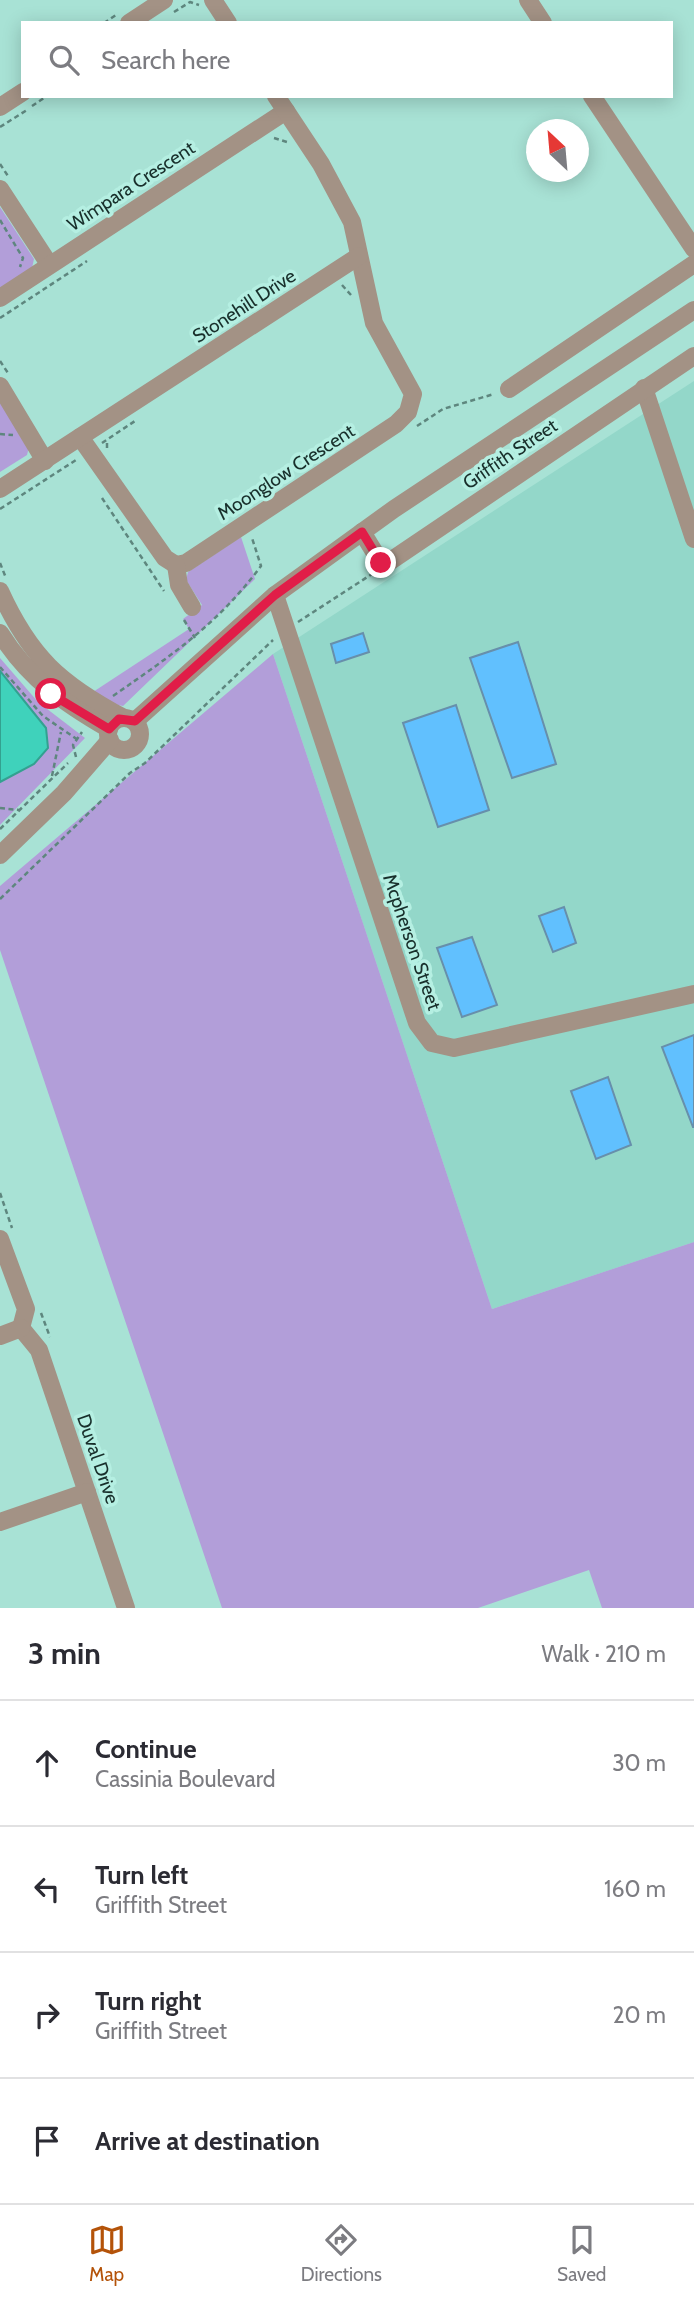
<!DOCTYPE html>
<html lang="en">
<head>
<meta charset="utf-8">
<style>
  :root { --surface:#fff; --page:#f7f7f7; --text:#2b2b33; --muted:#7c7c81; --line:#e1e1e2; --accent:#b45309 }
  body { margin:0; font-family:Cabin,sans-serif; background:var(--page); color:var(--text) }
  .compass { position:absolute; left:526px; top:119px; width:63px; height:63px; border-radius:50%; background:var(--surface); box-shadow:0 4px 18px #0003; rotate:334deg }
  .stop { position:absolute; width:21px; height:21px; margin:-16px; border:5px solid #e11d48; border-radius:50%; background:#fff }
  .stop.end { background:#e11d48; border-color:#fff; box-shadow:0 2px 7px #0008 }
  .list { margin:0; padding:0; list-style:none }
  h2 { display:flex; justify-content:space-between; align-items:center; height:91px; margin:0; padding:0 28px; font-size:30px }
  h2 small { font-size:23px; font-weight:400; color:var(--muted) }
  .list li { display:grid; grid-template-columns:46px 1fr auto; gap:21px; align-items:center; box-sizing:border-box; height:126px; padding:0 28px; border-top:2px solid var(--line) }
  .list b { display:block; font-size:26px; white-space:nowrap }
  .list p { margin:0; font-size:23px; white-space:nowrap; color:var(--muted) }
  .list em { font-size:23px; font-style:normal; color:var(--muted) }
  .icon { flex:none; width:38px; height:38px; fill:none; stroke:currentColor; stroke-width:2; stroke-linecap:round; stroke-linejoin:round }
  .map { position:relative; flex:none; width:694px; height:1608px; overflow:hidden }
  .search { position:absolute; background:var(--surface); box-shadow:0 4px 18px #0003; left:21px; right:21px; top:21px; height:77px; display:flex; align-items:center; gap:18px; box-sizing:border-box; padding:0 24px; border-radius:0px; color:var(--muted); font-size:26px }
  .sheet { height:595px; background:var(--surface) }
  nav { display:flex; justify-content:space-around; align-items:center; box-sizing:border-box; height:98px; border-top:2px solid var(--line); background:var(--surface); font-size:19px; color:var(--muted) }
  nav a { display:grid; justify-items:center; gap:4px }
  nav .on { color:var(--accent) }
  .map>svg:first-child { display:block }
  .built { fill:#93d7c9 }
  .green { fill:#b29ed9 }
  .water { fill:#3fd2bb; stroke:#33a190; stroke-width:2 }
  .building { fill:#61c0fe; stroke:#678fab; stroke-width:2 }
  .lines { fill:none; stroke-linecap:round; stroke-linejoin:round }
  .path { stroke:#5e867e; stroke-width:2.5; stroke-dasharray:5 3.5; stroke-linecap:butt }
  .minor { stroke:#a39285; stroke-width:18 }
  .route { stroke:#e11d48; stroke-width:9 }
  .labels { text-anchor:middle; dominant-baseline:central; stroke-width:7; stroke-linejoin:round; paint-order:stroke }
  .street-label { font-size:19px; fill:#182f2b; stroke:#b5efe2 }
</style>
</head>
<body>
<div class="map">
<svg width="694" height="1608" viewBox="0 0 694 1608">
  <rect width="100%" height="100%" fill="#a8e2d5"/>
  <!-- built -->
  <polygon class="built" points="694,381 694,1242 492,1309 273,654"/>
  <!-- green -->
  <g class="green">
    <polygon points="0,207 34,259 32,268 0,288"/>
    <polygon points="0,402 29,447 27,455 0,472"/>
    <polygon points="241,537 255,579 123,706 109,703 93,692 189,629 183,619 202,605 186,580 188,572"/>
    <polygon points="273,654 492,1309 694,1242 694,1608 602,1608 589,1570 478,1608 222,1608 0,950 0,886"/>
    <polygon points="0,658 38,702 85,738 0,825"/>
  </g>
  <!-- water -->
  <polygon class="water" points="0,671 46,728 48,748 34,764 0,782"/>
  <!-- building -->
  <g class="building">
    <polygon points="363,633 369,652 336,663 331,644"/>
    <polygon points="518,642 556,764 512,778 470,658"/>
    <polygon points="456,705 489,810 438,827 403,723"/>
    <polygon points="564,907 576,943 553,952 539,916"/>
    <polygon points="472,937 497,1005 462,1017 437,948"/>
    <polygon points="694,1035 694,1127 693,1127 662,1047"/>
    <polygon points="608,1077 631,1145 596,1159 571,1091"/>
  </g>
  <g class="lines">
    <!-- path -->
    <g class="path">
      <polyline points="174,12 190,2 199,5"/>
      <polyline points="104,23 116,15"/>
      <polyline points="32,106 47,96"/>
      <polyline points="0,127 27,110"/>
      <polyline points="274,138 287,142"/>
      <polyline points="0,164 8,176"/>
      <polyline points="0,220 23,258 20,267"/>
      <polyline points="342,285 351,295"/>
      <polyline points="0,318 87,261"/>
      <polyline points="0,361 8,373"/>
      <polyline points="417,426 443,409 494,394"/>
      <polyline points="0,434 13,435"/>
      <polyline points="102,443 135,421"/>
      <polyline points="107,448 107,440"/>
      <polyline points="102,498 164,591"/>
      <polyline points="0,509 76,460"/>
      <polyline points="0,563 6,578"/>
      <polyline points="184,620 195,638"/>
      <polyline points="298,622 372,574"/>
      <polyline points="0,667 43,716 78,740"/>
      <path d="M113 696C173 654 217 625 261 566L252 538"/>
      <polyline points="76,757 73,745 82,732"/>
      <polyline points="52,776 61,732"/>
      <polyline points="0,808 19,810"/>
      <polyline points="0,829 68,763"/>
      <polyline points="0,899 130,773 145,763 273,640"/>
      <polyline points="0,1193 12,1228"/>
      <polyline points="41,1313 50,1337"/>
    </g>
    <!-- minor -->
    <g class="minor">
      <polyline points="213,0 228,23"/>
      <polyline points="528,0 543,23"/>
      <polyline points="129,23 164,0"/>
      <polyline points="592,96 694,249"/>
      <polyline points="0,107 23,92"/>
      <polyline points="0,189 49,264"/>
      <polyline points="0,298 286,111"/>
      <polyline points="0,386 45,461"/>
      <polyline points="644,388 694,539"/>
      <polyline points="509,389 694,264"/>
      <polyline points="80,437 165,558 176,565 186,563 396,424 408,412 413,394 374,323 352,222 321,164 276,96"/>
      <polyline points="0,489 359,256"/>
      <polyline points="362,532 383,566 694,356"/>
      <polyline points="176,565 179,585 192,607"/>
      <path d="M0 591C30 657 60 684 124 718"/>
      <polyline points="275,595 417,1023 432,1043 454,1048 694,994"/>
      <path d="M0 633C28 678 64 703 109 729"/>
      <circle cx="124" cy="734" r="16"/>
      <polyline points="135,721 275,595 394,509 694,310"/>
      <polyline points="0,855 64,793 110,740"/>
      <polyline points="0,1239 26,1309 21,1328"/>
      <polyline points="21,1328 39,1350 126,1608"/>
      <polyline points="0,1336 21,1328"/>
      <polyline points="0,1522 87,1492"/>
    </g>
  </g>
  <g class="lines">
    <!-- route -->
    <polyline class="route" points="51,694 109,729 119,719 135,721 275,595 362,532 381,563"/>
  </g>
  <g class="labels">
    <!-- street labels -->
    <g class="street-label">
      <text transform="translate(131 186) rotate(-33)">Wimpara Crescent</text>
      <text transform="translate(244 306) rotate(-33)">Stonehill Drive</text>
      <text transform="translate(510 454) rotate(-34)">Griffith Street</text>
      <text transform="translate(286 472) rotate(-33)">Moonglow Crescent</text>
      <text transform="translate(412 942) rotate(71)">Mcpherson Street</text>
      <text transform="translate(98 1459) rotate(71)">Duval Drive</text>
    </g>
  </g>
</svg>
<svg class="compass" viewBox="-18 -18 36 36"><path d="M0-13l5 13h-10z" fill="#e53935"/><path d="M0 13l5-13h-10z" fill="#7c7c81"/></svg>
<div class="stop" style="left:51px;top:694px"></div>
<div class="stop end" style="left:381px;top:563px"></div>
<div class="search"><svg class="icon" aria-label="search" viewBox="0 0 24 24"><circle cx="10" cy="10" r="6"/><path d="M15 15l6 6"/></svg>Search here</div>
</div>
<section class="sheet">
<h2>3 min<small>Walk · 210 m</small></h2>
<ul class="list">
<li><svg class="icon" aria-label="ahead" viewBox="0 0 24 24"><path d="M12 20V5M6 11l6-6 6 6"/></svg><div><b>Continue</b><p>Cassinia Boulevard</p></div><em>30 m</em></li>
<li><svg class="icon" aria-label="left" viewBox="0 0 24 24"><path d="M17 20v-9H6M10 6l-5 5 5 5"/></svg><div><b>Turn left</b><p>Griffith Street</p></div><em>160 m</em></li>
<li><svg class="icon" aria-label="right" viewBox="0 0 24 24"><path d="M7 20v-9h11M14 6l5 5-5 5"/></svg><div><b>Turn right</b><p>Griffith Street</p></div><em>20 m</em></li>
<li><svg class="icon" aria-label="arrive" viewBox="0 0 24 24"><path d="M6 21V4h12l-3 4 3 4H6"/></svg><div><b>Arrive at destination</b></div></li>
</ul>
</section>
<nav>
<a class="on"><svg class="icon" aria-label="map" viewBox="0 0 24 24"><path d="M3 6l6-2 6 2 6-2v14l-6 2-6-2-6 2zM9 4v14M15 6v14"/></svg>Map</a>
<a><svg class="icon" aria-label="directions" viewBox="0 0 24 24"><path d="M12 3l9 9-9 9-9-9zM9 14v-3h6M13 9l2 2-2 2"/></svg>Directions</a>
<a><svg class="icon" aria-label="saved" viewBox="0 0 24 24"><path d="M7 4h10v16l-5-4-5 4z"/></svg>Saved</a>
</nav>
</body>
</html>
